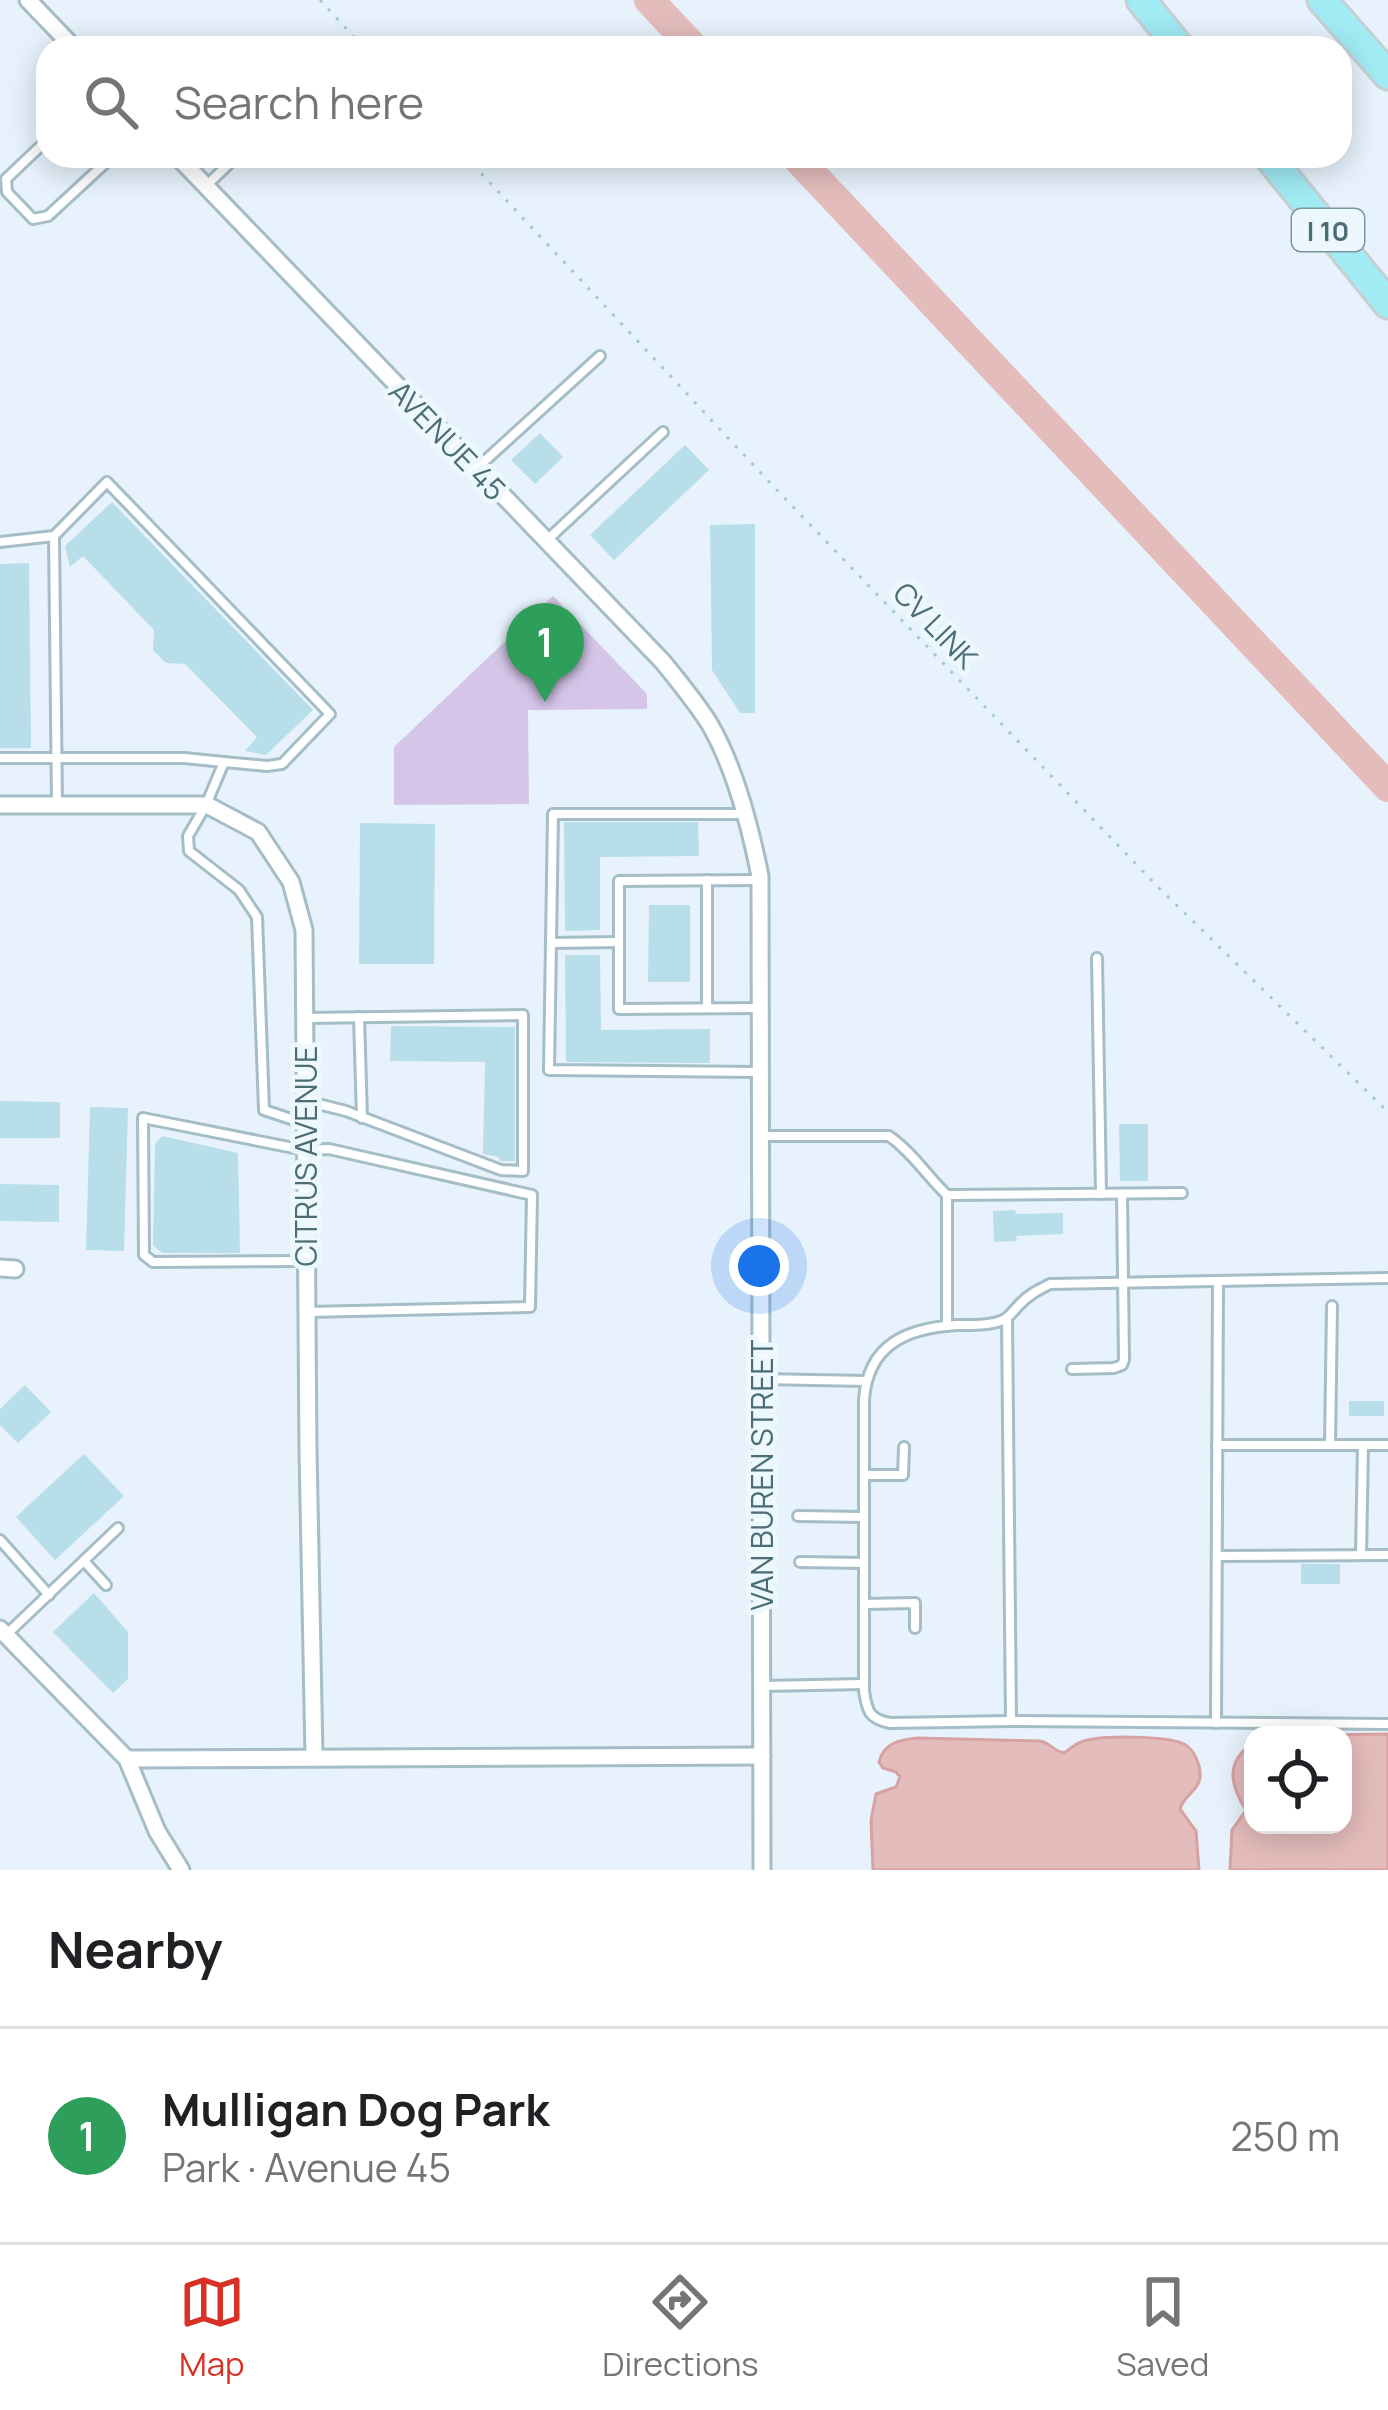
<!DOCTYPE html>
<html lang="en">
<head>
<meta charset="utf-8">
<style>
  :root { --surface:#fff; --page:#f2f2f2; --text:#202124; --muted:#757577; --line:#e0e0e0; --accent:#d93025 }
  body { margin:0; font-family:Manrope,sans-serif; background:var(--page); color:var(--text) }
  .controls { position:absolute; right:36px; bottom:36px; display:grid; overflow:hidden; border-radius:24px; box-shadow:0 6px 30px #0003 }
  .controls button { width:108px; height:108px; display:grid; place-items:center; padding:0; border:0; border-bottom:3px solid var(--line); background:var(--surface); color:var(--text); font:60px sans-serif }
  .you { position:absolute; left:759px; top:1266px; width:42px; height:42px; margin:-30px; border:9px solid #fff; border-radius:50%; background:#1a73e8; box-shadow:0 0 0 18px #1a73e833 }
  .badge { display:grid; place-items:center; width:78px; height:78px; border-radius:50%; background:var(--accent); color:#fff; font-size:39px; font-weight:700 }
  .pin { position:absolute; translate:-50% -99px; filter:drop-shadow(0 3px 6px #0008) }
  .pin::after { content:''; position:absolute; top:63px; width:42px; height:36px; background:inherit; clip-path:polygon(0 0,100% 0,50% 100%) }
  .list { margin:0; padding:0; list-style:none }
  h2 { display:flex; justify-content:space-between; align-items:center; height:156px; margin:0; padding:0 48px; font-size:51px }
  h2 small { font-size:39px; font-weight:400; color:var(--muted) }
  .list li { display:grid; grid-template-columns:78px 1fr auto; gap:36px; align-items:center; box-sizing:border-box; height:216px; padding:0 48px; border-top:3px solid var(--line) }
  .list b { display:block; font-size:45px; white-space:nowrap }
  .list p { margin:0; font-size:39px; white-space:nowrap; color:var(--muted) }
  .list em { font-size:39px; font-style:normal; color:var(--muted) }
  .icon { flex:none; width:66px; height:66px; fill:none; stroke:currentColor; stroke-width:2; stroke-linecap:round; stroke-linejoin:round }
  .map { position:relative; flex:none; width:1388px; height:1870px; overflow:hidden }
  .search { position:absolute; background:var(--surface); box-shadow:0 6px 30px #0003; left:36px; right:36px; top:36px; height:132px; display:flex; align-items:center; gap:30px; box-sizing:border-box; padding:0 42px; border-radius:36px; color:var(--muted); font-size:45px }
  .sheet { height:372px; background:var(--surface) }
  nav { display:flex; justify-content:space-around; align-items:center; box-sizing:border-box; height:168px; border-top:3px solid var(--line); background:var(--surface); font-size:33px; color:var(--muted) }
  nav a { display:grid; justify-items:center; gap:6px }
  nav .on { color:var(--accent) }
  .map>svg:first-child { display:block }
  .green { fill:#d5c5e9 }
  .water { fill:#e5bcbc; stroke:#d7a2a2; stroke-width:3 }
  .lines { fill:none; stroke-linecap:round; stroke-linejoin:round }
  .river { stroke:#e5bcbc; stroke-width:30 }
  .building { fill:#b8deea }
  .lane-casing { stroke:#a5bdc6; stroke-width:14 }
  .street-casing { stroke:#a5bdc6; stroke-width:21 }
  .highway-casing { stroke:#c6d0d3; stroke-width:33 }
  .path { stroke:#a2cad6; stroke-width:3; stroke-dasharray:3 9; stroke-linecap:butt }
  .lane { stroke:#fff; stroke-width:8 }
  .street { stroke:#fff; stroke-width:15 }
  .highway { stroke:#a0ebf4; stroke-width:27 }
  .labels { text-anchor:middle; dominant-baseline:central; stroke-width:10; stroke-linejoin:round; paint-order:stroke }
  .shield { fill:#edf7fe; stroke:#7c969e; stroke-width:3 }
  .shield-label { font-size:27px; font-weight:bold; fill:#4c6d75 }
  .street-label { font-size:30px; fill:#4c6d75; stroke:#edf7fe }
</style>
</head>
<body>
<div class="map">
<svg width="1388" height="1870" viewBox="0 0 1388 1870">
  <rect width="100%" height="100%" fill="#e7f2fc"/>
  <!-- green -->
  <polygon class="green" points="553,596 647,694 647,709 528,710 529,804 394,805 394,747"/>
  <!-- water -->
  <g class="water">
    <path d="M1388 1734V1870H1230L1232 1830 1246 1810C1230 1785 1225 1762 1253 1743V1825H1343V1735H1318Z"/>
    <path d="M918 1738 1039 1741C1050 1742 1053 1751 1064 1753 1069 1750 1074 1745 1079 1743 1096 1734 1168 1736 1184 1744 1195 1750 1201 1766 1200 1778 1198 1791 1183 1796 1180 1809L1196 1831 1199 1870H873L871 1820 876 1794 896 1787 900 1777 896 1772 883 1768 879 1762C884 1742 900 1740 918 1738Z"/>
  </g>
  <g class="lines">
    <!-- river -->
    <g class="river">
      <polyline points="649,0 694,48"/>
      <polyline points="795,156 1388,787"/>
    </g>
  </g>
  <!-- building -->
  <g class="building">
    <polygon points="540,433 563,457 535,484 511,460"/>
    <polygon points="685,445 709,470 614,560 590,535"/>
    <polygon points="112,502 313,710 266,755 245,751 257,737 185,664 166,663 153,650 154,630 83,556 70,567 65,546"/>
    <polygon points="755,524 755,713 740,713 712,670 710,525"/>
    <polygon points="29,563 31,748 0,748 0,564"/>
    <polygon points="564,822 698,822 699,856 600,857 600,930 565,931"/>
    <polygon points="360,823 435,824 434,964 359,964"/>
    <polygon points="649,905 690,905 690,982 648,982"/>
    <polygon points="565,955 600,955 601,1030 710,1029 710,1063 566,1062"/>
    <polygon points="391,1026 515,1027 515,1161 500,1161 499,1157 483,1154 485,1062 390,1061"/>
    <polygon points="0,1101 60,1102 60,1138 0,1138"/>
    <polygon points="90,1107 128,1108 124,1251 86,1250"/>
    <polygon points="1119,1124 1148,1124 1148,1181 1120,1181"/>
    <polygon points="162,1136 238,1153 240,1253 162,1253 153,1245 155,1144"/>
    <polygon points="0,1184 59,1185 59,1222 0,1221"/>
    <polygon points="1015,1210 1016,1214 1063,1213 1063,1234 1016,1236 1017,1241 994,1242 993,1211"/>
    <polygon points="25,1385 51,1412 18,1443 0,1425 0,1409"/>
    <rect x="1349" y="1401" width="35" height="15"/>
    <polygon points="84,1454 124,1496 55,1560 16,1517"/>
    <rect x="1301" y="1564" width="39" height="20"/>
    <polygon points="94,1593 128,1632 128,1679 113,1693 53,1632"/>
  </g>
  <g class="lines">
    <defs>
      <g id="lane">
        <polyline points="48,139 6,179 7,192 33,219 48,216 113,156"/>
        <polyline points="207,185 237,156"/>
        <polyline points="477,468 600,356"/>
        <polyline points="54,536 57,803"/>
        <polyline points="546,541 663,432"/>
        <polyline points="0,542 54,536 107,482 330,714 282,764 267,766 224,762 206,805 188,836 189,851 239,890 257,917 264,1110 303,1123"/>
        <polyline points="0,758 184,758 224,762"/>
        <polyline points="743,814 553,814 549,1070 759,1072"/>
        <polyline points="707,880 707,1008"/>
        <polyline points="759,880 619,881 619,1009 760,1008"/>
        <polyline points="551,943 619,942"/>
        <polyline points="1097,958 1101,1194"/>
        <polyline points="359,1017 362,1118"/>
        <polyline points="305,1018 523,1015 523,1171 501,1170 346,1111 306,1101"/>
        <path d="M762 1136H889C912 1152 927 1176 947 1195L1182 1193"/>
        <polyline points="947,1195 947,1326"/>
        <polyline points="305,1261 153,1262 144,1255 143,1118 304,1150 329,1149 532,1195 530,1307 308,1312"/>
        <path d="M1388 1278 1050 1284C1038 1290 1028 1295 1019 1305 1014 1310 1010 1316 1005 1319 991 1326 972 1325 957 1325 907 1328 868 1344 864 1400V1691C867 1711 869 1719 890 1723L1011 1721 1388 1724"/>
        <polyline points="1007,1318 1011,1721"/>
        <polyline points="1072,1369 1114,1368 1122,1365 1124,1360 1122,1194"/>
        <polyline points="762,1379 866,1381"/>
        <polyline points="1217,1445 1388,1445"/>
        <polyline points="1330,1445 1332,1306"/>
        <polyline points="864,1475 903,1475 904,1447"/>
        <polyline points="798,1516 864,1517"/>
        <polyline points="0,1540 49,1595"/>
        <polyline points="1361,1555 1363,1445"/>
        <polyline points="1217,1556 1388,1555"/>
        <polyline points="84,1561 106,1585"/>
        <polyline points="800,1562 864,1563"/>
        <polyline points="864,1604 915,1603 915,1628"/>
        <polyline points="7,1634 118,1528"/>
        <polyline points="763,1686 864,1684"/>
        <polyline points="1216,1723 1218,1281"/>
      </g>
      <g id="street">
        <polyline points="28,0 74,48"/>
        <path d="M177 156 663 662C679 682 695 701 709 723 735 767 750 826 760 876L762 1870"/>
        <polyline points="0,805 207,805 258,832 291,882 304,930 308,1451 314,1756"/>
        <polyline points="0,1268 15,1269"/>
        <polyline points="0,1629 127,1759 157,1831 181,1870"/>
        <polyline points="127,1759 762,1756"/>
      </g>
      <g id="highway">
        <polyline points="1141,0 1180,48"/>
        <polyline points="1322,0 1388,75"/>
        <polyline points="1268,156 1388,304"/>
      </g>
    </defs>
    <!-- lane casing -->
    <use href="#lane" class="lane-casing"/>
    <!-- street casing -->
    <use href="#street" class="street-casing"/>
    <!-- highway casing -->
    <use href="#highway" class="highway-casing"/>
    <!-- path -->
    <g class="path">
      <polyline points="320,0 364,48"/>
      <polyline points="465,156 772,485 1157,886 1388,1112"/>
    </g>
    <!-- lane -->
    <use href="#lane" class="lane"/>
    <!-- street -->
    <use href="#street" class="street"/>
    <!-- highway -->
    <use href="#highway" class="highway"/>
  </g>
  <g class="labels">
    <!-- shield labels -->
    <rect class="shield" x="1292" y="209" width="72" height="42" rx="9"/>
    <g class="shield-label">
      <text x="1328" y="230">I 10</text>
    </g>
    <!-- street labels -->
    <g class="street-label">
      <text transform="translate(448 440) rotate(46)">AVENUE 45</text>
      <text transform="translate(936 625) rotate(46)">CV LINK</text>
      <text transform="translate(305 1156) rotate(-90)">CITRUS AVENUE</text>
      <text transform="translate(761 1475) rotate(-90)">VAN BUREN STREET</text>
    </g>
  </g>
</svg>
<div class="controls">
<button><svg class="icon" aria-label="locate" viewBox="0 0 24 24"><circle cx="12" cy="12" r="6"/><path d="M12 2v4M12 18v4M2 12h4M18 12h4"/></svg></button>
</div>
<div class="you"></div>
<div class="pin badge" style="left:545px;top:702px;background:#2e9e5b">1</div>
<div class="search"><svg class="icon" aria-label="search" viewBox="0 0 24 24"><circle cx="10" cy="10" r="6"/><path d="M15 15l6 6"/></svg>Search here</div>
</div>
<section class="sheet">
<h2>Nearby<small></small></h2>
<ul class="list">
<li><span class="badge" style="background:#2e9e5b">1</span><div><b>Mulligan Dog Park</b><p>Park · Avenue 45</p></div><em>250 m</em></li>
</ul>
</section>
<nav>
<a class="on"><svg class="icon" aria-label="map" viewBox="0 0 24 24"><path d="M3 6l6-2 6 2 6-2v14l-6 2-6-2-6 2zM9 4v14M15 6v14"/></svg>Map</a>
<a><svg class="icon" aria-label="directions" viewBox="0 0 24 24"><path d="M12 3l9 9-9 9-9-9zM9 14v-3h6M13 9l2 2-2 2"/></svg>Directions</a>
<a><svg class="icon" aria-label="saved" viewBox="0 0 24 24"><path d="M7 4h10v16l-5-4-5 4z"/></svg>Saved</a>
</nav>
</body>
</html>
